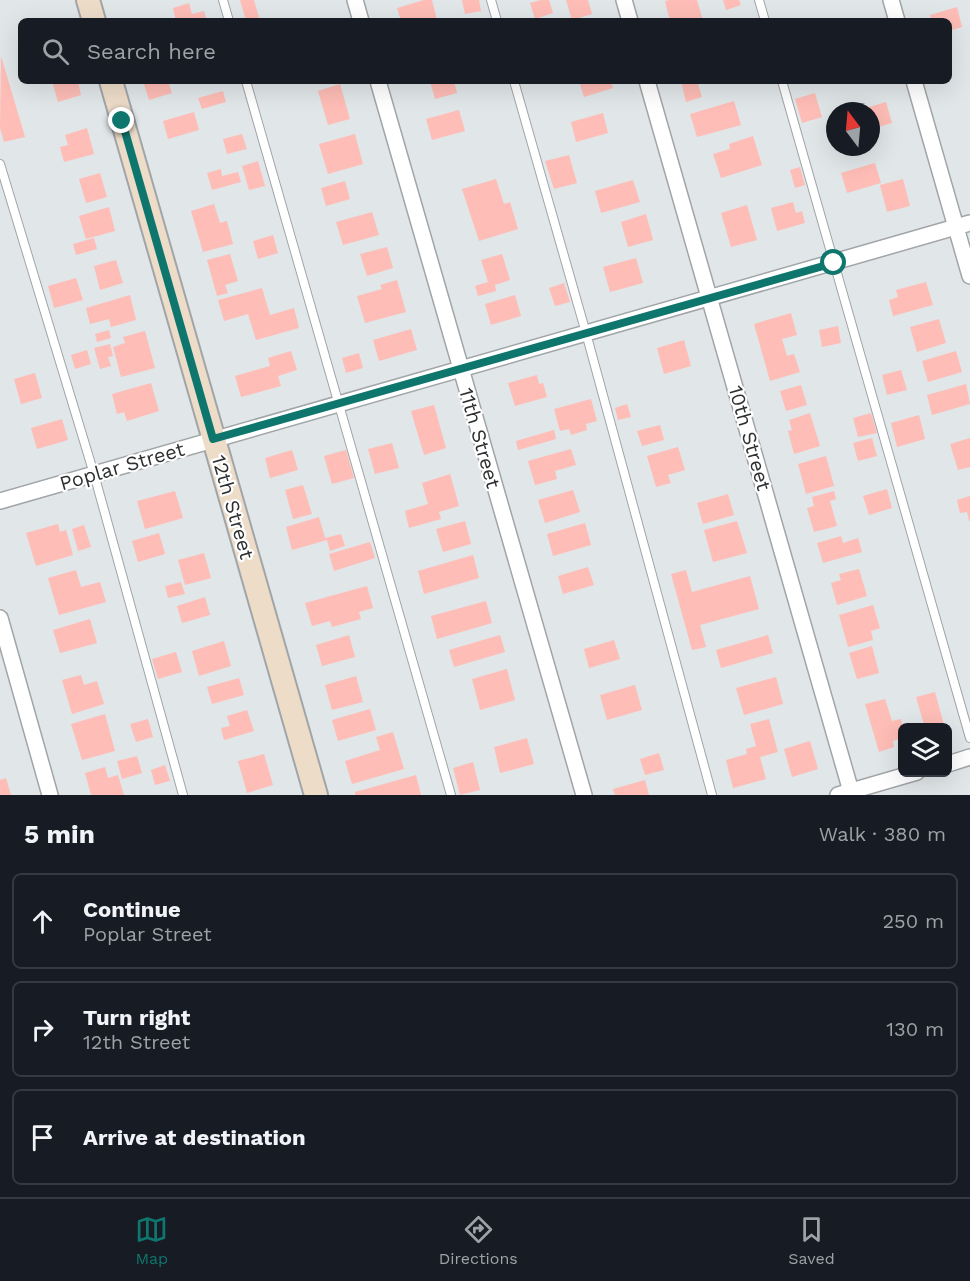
<!DOCTYPE html>
<html lang="en">
<head>
<meta charset="utf-8">
<style>
  :root { --surface:#171b24; --page:#20242c; --text:#f1f3f6; --muted:#9ea1a6; --line:#363941; --accent:#0f766e }
  body { margin:0; font-family:"Work Sans",sans-serif; background:var(--page); color:var(--text) }
  .controls { position:absolute; right:18px; bottom:18px; display:grid; overflow:hidden; border-radius:9px; box-shadow:0 6px 24px #0002 }
  .controls button { width:54px; height:54px; display:grid; place-items:center; padding:0; border:0; border-bottom:2px solid var(--line); background:var(--surface); color:var(--text); font:30px sans-serif }
  .compass { position:absolute; left:826px; top:102px; width:54px; height:54px; border-radius:50%; background:var(--surface); box-shadow:0 6px 24px #0002; rotate:344deg }
  .stop { position:absolute; width:18px; height:18px; margin:-14px; border:4px solid #0f766e; border-radius:50%; background:#fff }
  .stop.end { background:#0f766e; border-color:#fff; box-shadow:0 2px 6px #0008 }
  .list { margin:0; padding:0; list-style:none }
  h2 { display:flex; justify-content:space-between; align-items:center; height:78px; margin:0; padding:0 24px; font-size:26px }
  h2 small { font-size:20px; font-weight:400; color:var(--muted) }
  .list li { display:grid; grid-template-columns:39px 1fr auto; gap:18px; align-items:center; box-sizing:border-box; height:96px; margin:0 12px 12px; padding:0 12px; border:2px solid var(--line); border-radius:9px }
  .list b { display:block; font-size:22px; white-space:nowrap }
  .list p { margin:0; font-size:20px; white-space:nowrap; color:var(--muted) }
  .list em { font-size:20px; font-style:normal; color:var(--muted) }
  .icon { flex:none; width:33px; height:33px; fill:none; stroke:currentColor; stroke-width:2; stroke-linecap:round; stroke-linejoin:round }
  .map { position:relative; flex:none; width:970px; height:795px; overflow:hidden }
  .search { position:absolute; background:var(--surface); box-shadow:0 6px 24px #0002; left:18px; right:18px; top:18px; height:66px; display:flex; align-items:center; gap:15px; box-sizing:border-box; padding:0 21px; border-radius:9px; color:var(--muted); font-size:22px }
  .sheet { height:402px; background:var(--surface) }
  nav { display:flex; justify-content:space-around; align-items:center; box-sizing:border-box; height:84px; border-top:2px solid var(--line); background:var(--surface); font-size:16px; color:var(--muted) }
  nav a { display:grid; justify-items:center; gap:3px }
  nav .on { color:var(--accent) }
  .map>svg:first-child { display:block }
  .building { fill:#febdb6 }
  .lines { fill:none; stroke-linecap:round; stroke-linejoin:round }
  .lane-casing { stroke:#a1a5a8; stroke-width:10 }
  .street-casing { stroke:#a1a5a8; stroke-width:18 }
  .secondary-casing { stroke:#a1a5a8; stroke-width:26 }
  .lane { stroke:#fff; stroke-width:8 }
  .street { stroke:#fff; stroke-width:15 }
  .secondary { stroke:#eddcc8; stroke-width:22 }
  .route { stroke:#0f766e; stroke-width:8 }
  .labels { text-anchor:middle; dominant-baseline:central; stroke-width:4.5; stroke-linejoin:round; paint-order:stroke }
  .street-label { font-size:20px; fill:#2e2f31; stroke:#fff }
</style>
</head>
<body>
<div class="map">
<svg width="970" height="795" viewBox="0 0 970 795">
  <rect width="100%" height="100%" fill="#e1e6e9"/>
  <!-- building -->
  <g class="building">
    <polygon points="240,0 254,0 260,21 246,21"/>
    <polygon points="424,0 432,0 437,20 401,21 397,8"/>
    <polygon points="462,0 479,0 481,11 465,14"/>
    <polygon points="541,0 549,0 553,13 535,19 530,3"/>
    <polygon points="566,0 588,0 592,14 572,20"/>
    <polygon points="670,0 697,0 703,21 670,21 665,1"/>
    <polygon points="723,0 739,0 741,5 726,10"/>
    <polygon points="189,3 192,14 204,11 207,21 176,21 173,8"/>
    <polygon points="957,7 962,27 949,31 949,21 931,21 930,15"/>
    <polygon points="1,56 25,137 4,142 0,128"/>
    <polygon points="52,81 78,81 81,95 58,102"/>
    <polygon points="143,81 168,81 172,93 149,100"/>
    <polygon points="430,81 454,81 457,93 435,99"/>
    <polygon points="579,81 611,81 613,88 584,97"/>
    <polygon points="681,81 697,81 702,97 686,102"/>
    <polygon points="340,84 350,119 328,125 318,91"/>
    <polygon points="223,91 226,102 202,109 198,98"/>
    <polygon points="815,93 822,117 802,123 795,99"/>
    <polygon points="734,101 741,125 697,137 690,114"/>
    <polygon points="886,102 892,123 871,129 871,111 856,111"/>
    <polygon points="459,110 465,131 432,140 426,119"/>
    <polygon points="194,112 199,130 168,139 163,121"/>
    <polygon points="603,113 608,133 576,142 571,122"/>
    <polygon points="87,128 94,154 64,162 60,147 68,145 65,135"/>
    <polygon points="242,134 247,149 227,154 223,139"/>
    <polygon points="355,134 363,164 328,174 319,144"/>
    <polygon points="753,136 762,165 721,178 713,154 730,149 729,144"/>
    <polygon points="569,155 577,183 554,189 545,161"/>
    <polygon points="258,161 265,186 249,190 242,166"/>
    <polygon points="875,163 881,183 847,193 841,173"/>
    <polygon points="800,167 805,185 795,188 790,170"/>
    <polygon points="221,169 222,176 238,172 241,182 212,190 207,173"/>
    <polygon points="100,173 107,197 86,203 79,179"/>
    <polygon points="496,179 504,204 510,202 518,229 479,241 462,189"/>
    <polygon points="903,179 910,206 887,212 880,185"/>
    <polygon points="633,180 640,202 601,213 595,191"/>
    <polygon points="345,181 350,199 326,206 321,188"/>
    <polygon points="793,202 796,213 802,211 805,223 777,231 771,208"/>
    <polygon points="214,204 220,223 227,221 233,244 203,252 191,211"/>
    <polygon points="747,205 757,240 731,247 721,213"/>
    <polygon points="109,207 115,231 86,239 79,216"/>
    <polygon points="372,212 379,235 343,245 336,222"/>
    <polygon points="646,214 653,240 628,247 621,222"/>
    <polygon points="273,235 278,253 258,259 253,241"/>
    <polygon points="94,238 97,249 76,255 73,244"/>
    <polygon points="387,247 393,268 367,276 360,254"/>
    <polygon points="230,254 238,281 225,285 228,293 217,296 207,260"/>
    <polygon points="502,254 510,280 495,285 496,291 478,296 475,286 488,282 481,260"/>
    <polygon points="636,258 643,283 610,292 603,267"/>
    <polygon points="116,260 123,283 100,290 94,266"/>
    <polygon points="76,278 83,300 54,308 48,286"/>
    <polygon points="397,280 406,312 365,323 357,296 382,289 380,285"/>
    <polygon points="926,282 933,305 893,316 889,300 898,297 896,290"/>
    <polygon points="564,283 570,302 555,306 549,288"/>
    <polygon points="262,288 270,315 294,308 299,328 256,340 248,314 224,321 218,300"/>
    <polygon points="130,295 136,320 111,327 109,319 90,324 86,308"/>
    <polygon points="515,295 521,316 491,325 485,304"/>
    <polygon points="791,313 797,335 782,339 787,356 794,354 800,372 770,381 754,324"/>
    <polygon points="939,319 946,343 917,352 910,327"/>
    <polygon points="838,326 841,343 822,347 819,330"/>
    <polygon points="411,329 417,350 379,361 373,340"/>
    <polygon points="109,330 111,338 97,342 95,334"/>
    <polygon points="145,331 155,368 121,377 113,347 125,343 123,337"/>
    <polygon points="684,340 691,366 664,374 657,348"/>
    <polygon points="110,344 113,356 108,357 111,366 100,369 94,348"/>
    <polygon points="87,350 91,364 75,369 71,355"/>
    <polygon points="291,351 297,370 278,376 281,386 241,397 235,376 270,366 268,358"/>
    <polygon points="956,351 962,372 928,382 922,361"/>
    <polygon points="359,353 363,368 346,373 342,358"/>
    <polygon points="901,370 907,390 887,395 882,375"/>
    <polygon points="35,373 42,398 21,404 14,379"/>
    <polygon points="537,375 539,384 543,383 547,397 515,406 508,383"/>
    <polygon points="151,383 159,411 127,421 124,412 117,414 112,394"/>
    <polygon points="966,384 970,404 932,415 927,395"/>
    <polygon points="801,385 807,405 786,411 780,391"/>
    <polygon points="591,399 597,421 586,424 587,430 571,435 569,429 560,431 554,409"/>
    <polygon points="627,404 631,417 618,420 615,408"/>
    <polygon points="434,405 446,448 424,455 411,411"/>
    <polygon points="810,413 820,446 794,454 788,431 792,430 789,420"/>
    <polygon points="871,413 877,433 858,437 853,418"/>
    <polygon points="919,415 925,439 897,447 891,423"/>
    <polygon points="62,419 68,440 37,449 31,428"/>
    <polygon points="660,425 664,440 642,446 637,431"/>
    <polygon points="554,430 556,439 518,450 516,441"/>
    <polygon points="872,438 877,456 858,461 853,443"/>
    <polygon points="970,438 970,467 958,470 950,444"/>
    <polygon points="392,443 399,468 375,474 368,449"/>
    <polygon points="678,447 685,470 668,475 671,483 656,487 647,456"/>
    <polygon points="571,449 576,465 555,471 557,479 535,485 528,461"/>
    <polygon points="292,450 298,470 270,478 265,458"/>
    <polygon points="346,450 354,478 332,484 324,456"/>
    <polygon points="826,456 834,486 806,494 798,464"/>
    <polygon points="450,474 459,506 439,512 441,519 409,528 405,511 428,504 422,483"/>
    <polygon points="303,485 312,514 293,519 285,490"/>
    <polygon points="887,489 892,508 869,515 863,496"/>
    <polygon points="573,490 580,512 545,523 538,500"/>
    <polygon points="175,491 183,518 145,529 137,501"/>
    <polygon points="834,491 836,499 830,501 837,526 814,532 807,508 814,506 812,497"/>
    <polygon points="728,494 734,515 703,524 697,503"/>
    <polygon points="970,496 970,521 969,521 967,512 960,513 957,500"/>
    <polygon points="319,517 325,538 341,534 345,546 330,551 327,540 292,550 286,527"/>
    <polygon points="465,521 471,544 443,552 436,529"/>
    <polygon points="737,521 747,553 713,562 704,530"/>
    <polygon points="585,523 591,545 553,556 547,534"/>
    <polygon points="58,524 60,532 66,530 73,555 36,566 26,533"/>
    <polygon points="84,525 91,547 78,551 72,529"/>
    <polygon points="159,533 165,554 138,562 132,541"/>
    <polygon points="841,536 843,543 858,538 862,552 823,563 817,543"/>
    <polygon points="370,542 375,558 334,571 329,554"/>
    <polygon points="204,553 211,578 185,585 178,560"/>
    <polygon points="473,555 479,578 424,594 418,571"/>
    <polygon points="588,567 594,585 563,594 558,576"/>
    <polygon points="859,569 867,596 837,605 831,583 841,580 839,574"/>
    <polygon points="76,570 81,587 100,582 106,602 59,615 48,578"/>
    <polygon points="686,570 692,592 750,576 759,609 700,625 706,647 692,650 671,574"/>
    <polygon points="181,582 185,594 168,598 165,586"/>
    <polygon points="367,586 373,608 359,612 361,619 332,627 330,621 312,626 305,603"/>
    <polygon points="205,597 210,615 182,623 177,606"/>
    <polygon points="486,601 492,623 437,639 431,616"/>
    <polygon points="873,605 880,628 871,631 873,640 848,647 839,615"/>
    <polygon points="90,619 97,643 60,653 53,630"/>
    <polygon points="349,635 355,657 322,666 316,645"/>
    <polygon points="500,635 505,652 454,667 449,650"/>
    <polygon points="768,635 773,653 721,668 716,650"/>
    <polygon points="614,640 620,659 589,668 584,649"/>
    <polygon points="224,641 231,666 199,676 192,651"/>
    <polygon points="872,646 879,673 857,679 849,653"/>
    <polygon points="176,652 182,672 158,679 152,659"/>
    <polygon points="507,669 515,700 480,710 472,679"/>
    <polygon points="81,675 84,685 97,681 104,704 72,714 62,680"/>
    <polygon points="356,676 363,702 332,710 325,685"/>
    <polygon points="776,677 783,704 744,715 736,688"/>
    <polygon points="239,678 244,695 212,704 207,687"/>
    <polygon points="635,685 642,710 607,720 600,695"/>
    <polygon points="935,692 944,725 925,728 916,697"/>
    <polygon points="885,699 892,721 901,719 903,728 902,738 893,741 894,747 879,752 865,704"/>
    <polygon points="370,709 376,730 338,741 332,720"/>
    <polygon points="247,710 254,731 224,740 221,728 230,726 227,716"/>
    <polygon points="105,714 115,751 82,760 71,724"/>
    <polygon points="148,719 153,737 136,742 130,724"/>
    <polygon points="769,719 778,752 760,757 766,779 733,788 726,760 747,754 746,749 756,746 750,724"/>
    <polygon points="393,732 404,769 352,784 345,761 380,750 376,737"/>
    <polygon points="527,738 534,764 500,773 494,747"/>
    <polygon points="810,741 818,769 792,777 784,749"/>
    <polygon points="659,753 664,770 645,775 640,759"/>
    <polygon points="264,754 273,785 247,793 238,761"/>
    <polygon points="137,756 142,773 122,779 117,761"/>
    <polygon points="473,762 480,790 460,795 453,768"/>
    <polygon points="165,765 170,781 155,785 151,770"/>
    <polygon points="105,767 108,778 118,775 124,795 91,795 85,773"/>
    <polygon points="416,775 421,795 355,795 355,792"/>
    <polygon points="6,778 11,795 0,795 0,780"/>
    <polygon points="645,780 649,795 615,795 613,789"/>
  </g>
  <g class="lines">
    <defs>
      <g id="lane">
        <polyline points="223,0 229,21"/>
        <polyline points="491,0 497,21"/>
        <polyline points="759,0 765,21"/>
        <polyline points="246,81 451,795"/>
        <polyline points="514,81 586,333 712,795"/>
        <polyline points="782,81 970,738"/>
        <polyline points="0,164 94,474 183,795"/>
      </g>
      <g id="street">
        <polyline points="355,0 361,21"/>
        <polyline points="624,0 630,21"/>
        <polyline points="891,0 897,21"/>
        <polyline points="378,81 584,795"/>
        <polyline points="647,81 852,795"/>
        <polyline points="914,81 970,276"/>
        <polyline points="0,501 970,223"/>
        <polyline points="0,618 50,795"/>
        <polyline points="948,764 970,757"/>
        <polyline points="838,795 917,772"/>
      </g>
      <g id="secondary">
        <polyline points="88,0 94,21"/>
        <polyline points="111,81 316,795"/>
      </g>
    </defs>
    <!-- lane casing -->
    <use href="#lane" class="lane-casing"/>
    <!-- street casing -->
    <use href="#street" class="street-casing"/>
    <!-- secondary casing -->
    <use href="#secondary" class="secondary-casing"/>
    <!-- lane -->
    <use href="#lane" class="lane"/>
    <!-- street -->
    <use href="#street" class="street"/>
    <!-- secondary -->
    <use href="#secondary" class="secondary"/>
  </g>
  <g class="lines">
    <!-- route -->
    <polyline class="route" points="122,121 213,439 834,263"/>
  </g>
  <g class="labels">
    <!-- street labels -->
    <g class="street-label">
      <text transform="translate(480 438) rotate(74)">11th Street</text>
      <text transform="translate(750 438) rotate(74)">10th Street</text>
      <text transform="translate(122 466) rotate(-16)">Poplar Street</text>
      <text transform="translate(233 507) rotate(74)">12th Street</text>
    </g>
  </g>
</svg>
<div class="controls">
<button><svg class="icon" aria-label="layers" viewBox="0 0 24 24"><path d="M12 4l9 5-9 5-9-5zM3 14l9 5 9-5"/></svg></button>
</div>
<svg class="compass" viewBox="-18 -18 36 36"><path d="M0-13l5 13h-10z" fill="#e53935"/><path d="M0 13l5-13h-10z" fill="#9ea1a6"/></svg>
<div class="stop" style="left:834px;top:263px"></div>
<div class="stop end" style="left:122px;top:121px"></div>
<div class="search"><svg class="icon" aria-label="search" viewBox="0 0 24 24"><circle cx="10" cy="10" r="6"/><path d="M15 15l6 6"/></svg>Search here</div>
</div>
<section class="sheet">
<h2>5 min<small>Walk · 380 m</small></h2>
<ul class="list">
<li><svg class="icon" aria-label="ahead" viewBox="0 0 24 24"><path d="M12 20V5M6 11l6-6 6 6"/></svg><div><b>Continue</b><p>Poplar Street</p></div><em>250 m</em></li>
<li><svg class="icon" aria-label="right" viewBox="0 0 24 24"><path d="M7 20v-9h11M14 6l5 5-5 5"/></svg><div><b>Turn right</b><p>12th Street</p></div><em>130 m</em></li>
<li><svg class="icon" aria-label="arrive" viewBox="0 0 24 24"><path d="M6 21V4h12l-3 4 3 4H6"/></svg><div><b>Arrive at destination</b></div></li>
</ul>
</section>
<nav>
<a class="on"><svg class="icon" aria-label="map" viewBox="0 0 24 24"><path d="M3 6l6-2 6 2 6-2v14l-6 2-6-2-6 2zM9 4v14M15 6v14"/></svg>Map</a>
<a><svg class="icon" aria-label="directions" viewBox="0 0 24 24"><path d="M12 3l9 9-9 9-9-9zM9 14v-3h6M13 9l2 2-2 2"/></svg>Directions</a>
<a><svg class="icon" aria-label="saved" viewBox="0 0 24 24"><path d="M7 4h10v16l-5-4-5 4z"/></svg>Saved</a>
</nav>
</body>
</html>
